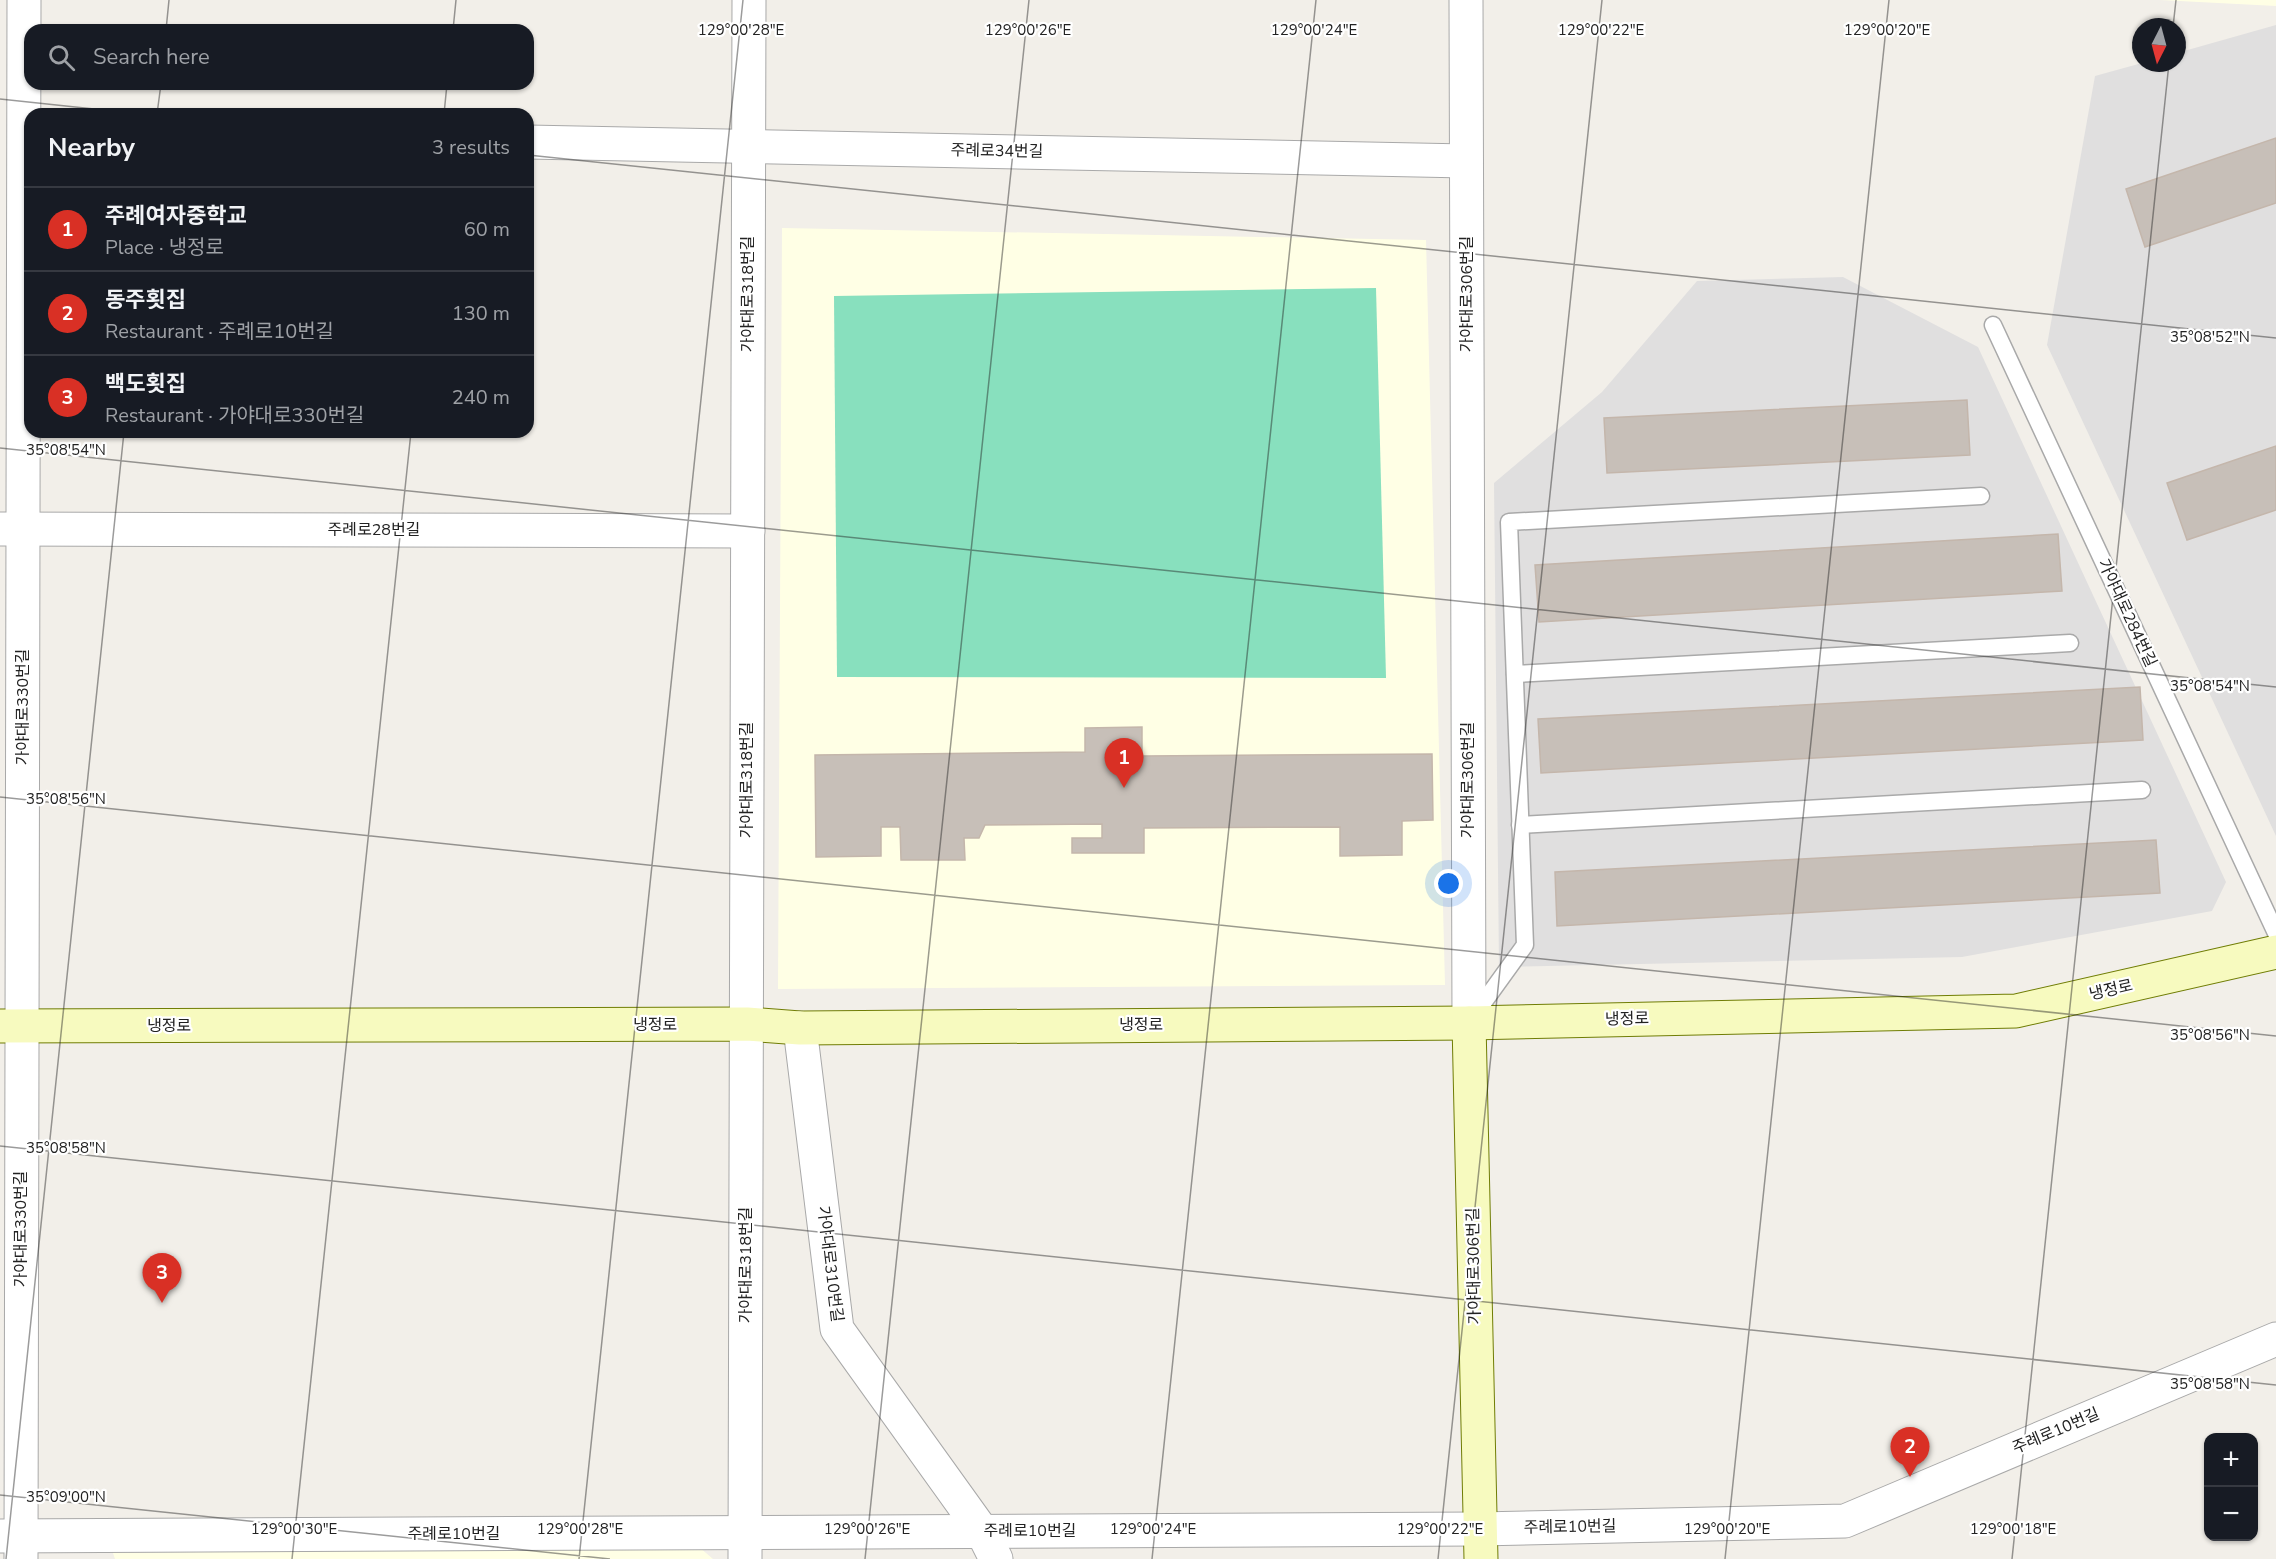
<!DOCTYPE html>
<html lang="en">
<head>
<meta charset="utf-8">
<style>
  :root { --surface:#171b24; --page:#242831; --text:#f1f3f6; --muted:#9ea1a6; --line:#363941; --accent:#d93025 }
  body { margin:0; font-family:"Nunito Sans","Noto Sans KR",sans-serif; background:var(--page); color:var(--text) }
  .controls { position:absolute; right:18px; bottom:18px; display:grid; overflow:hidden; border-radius:12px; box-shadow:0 2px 4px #0004 }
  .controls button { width:54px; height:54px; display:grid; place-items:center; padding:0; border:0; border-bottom:2px solid var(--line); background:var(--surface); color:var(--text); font:30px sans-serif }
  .compass { position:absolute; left:2132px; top:18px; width:54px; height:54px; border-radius:50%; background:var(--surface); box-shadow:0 2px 4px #0004; rotate:186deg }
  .you { position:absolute; left:1449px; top:884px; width:21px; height:21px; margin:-15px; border:4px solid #fff; border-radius:50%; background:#1a73e8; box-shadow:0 0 0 9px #1a73e833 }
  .badge { display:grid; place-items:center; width:39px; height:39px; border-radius:50%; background:var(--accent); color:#fff; font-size:20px; font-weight:700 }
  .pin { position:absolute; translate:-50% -50px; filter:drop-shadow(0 2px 3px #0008) }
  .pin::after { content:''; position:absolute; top:32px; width:21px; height:18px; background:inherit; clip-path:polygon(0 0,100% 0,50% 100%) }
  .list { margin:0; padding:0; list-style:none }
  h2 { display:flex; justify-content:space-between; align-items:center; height:78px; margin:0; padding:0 24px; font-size:26px }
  h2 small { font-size:20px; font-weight:400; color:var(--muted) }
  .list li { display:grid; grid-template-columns:39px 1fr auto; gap:18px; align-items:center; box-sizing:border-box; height:84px; padding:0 24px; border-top:2px solid var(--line) }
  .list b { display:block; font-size:22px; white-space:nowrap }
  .list p { margin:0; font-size:20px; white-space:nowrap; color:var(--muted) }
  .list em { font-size:20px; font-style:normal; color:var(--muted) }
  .icon { flex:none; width:33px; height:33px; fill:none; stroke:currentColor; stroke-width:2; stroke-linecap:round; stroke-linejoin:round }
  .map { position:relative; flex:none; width:2276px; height:1559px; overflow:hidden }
  .search { position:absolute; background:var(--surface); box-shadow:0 2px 4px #0004; left:24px; top:24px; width:510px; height:66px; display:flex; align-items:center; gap:15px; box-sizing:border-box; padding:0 21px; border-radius:18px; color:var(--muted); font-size:22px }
  .panel { position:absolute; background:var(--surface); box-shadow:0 2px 4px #0004; left:24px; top:108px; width:510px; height:330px; border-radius:18px }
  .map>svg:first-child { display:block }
  .residential { fill:#e0dfdf }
  .education { fill:#ffffe5 }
  .pitch { fill:#88e0be }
  .building { fill:#c7bfb8; stroke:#c4b6ab; stroke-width:1.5 }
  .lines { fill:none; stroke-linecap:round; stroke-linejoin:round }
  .lane-casing { stroke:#a9a9a9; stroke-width:19 }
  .street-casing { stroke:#a9a9a9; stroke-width:35 }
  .secondary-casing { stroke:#707d05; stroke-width:35 }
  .lane { stroke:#fff; stroke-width:16 }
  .street { stroke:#fff; stroke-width:33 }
  .secondary { stroke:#f7fabf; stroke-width:33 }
  .ticks { fill:none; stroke:#222; stroke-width:1.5; stroke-opacity:0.45 }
  .labels { text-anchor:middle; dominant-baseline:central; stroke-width:4.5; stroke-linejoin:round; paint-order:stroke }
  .street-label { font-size:16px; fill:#222; stroke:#fff }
  .ticks-label { font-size:15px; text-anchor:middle; fill:#222; stroke:#fff; stroke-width:4.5; stroke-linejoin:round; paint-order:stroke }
</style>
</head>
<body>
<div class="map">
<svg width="2276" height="1559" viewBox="0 0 2276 1559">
  <rect width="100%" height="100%" fill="#f2efe9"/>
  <!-- residential -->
  <g class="residential">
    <polygon points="2276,25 2276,836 2047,345 2095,76 2142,63 2177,63 2177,53"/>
    <polygon points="1843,277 1978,347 2226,882 2212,911 1962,957 1499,967 1494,483 1602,392 1697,281"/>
  </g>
  <!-- education -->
  <g class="education">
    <polygon points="2160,0 2276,0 2276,6"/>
    <polygon points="782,228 1426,240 1445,985 778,989"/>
    <polygon points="699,1547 713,1559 115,1559 113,1553"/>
  </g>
  <!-- pitch -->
  <polygon class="pitch" points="1376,288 1386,678 837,677 834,296"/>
  <!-- building -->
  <g class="building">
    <polygon points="2276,138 2276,203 2145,247 2126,189"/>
    <polygon points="1967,400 1970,455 1607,473 1604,418"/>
    <polygon points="2276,446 2276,510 2187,540 2167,483"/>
    <polygon points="2058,534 2062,591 1539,622 1535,565"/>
    <polygon points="2140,687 2143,740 1541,773 1538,719"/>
    <polygon points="1142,727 1142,756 1432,754 1433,820 1402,821 1402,855 1340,856 1340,827 1144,828 1144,853 1072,853 1072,838 1102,838 1102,824 985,825 979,838 964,838 965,860 901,860 900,827 881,827 881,856 816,857 815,755 1085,752 1085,728"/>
    <polygon points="2156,840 2160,893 1557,926 1555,872"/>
  </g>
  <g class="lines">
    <defs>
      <g id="lane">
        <polyline points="1993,325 2276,933"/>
        <polyline points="1515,674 2070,643"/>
        <polyline points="1520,825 2142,790"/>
        <polyline points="1473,1017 1525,945 1509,522 1981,496"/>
      </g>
      <g id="street">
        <polyline points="1466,0 1469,1023"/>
        <polyline points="528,142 1466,161"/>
        <polyline points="2,529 748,531"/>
        <polyline points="800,1028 837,1329 982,1531 996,1559"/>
        <polyline points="0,1536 1479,1529 1845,1521 2276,1339"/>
        <polyline points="21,1559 24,0"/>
        <polyline points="745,1559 749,0"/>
      </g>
      <g id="secondary">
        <polyline points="1469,1023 1481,1559"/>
        <polyline points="0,1026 747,1024 800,1028 1469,1023 2016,1011 2276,952"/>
      </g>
    </defs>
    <!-- lane casing -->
    <use href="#lane" class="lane-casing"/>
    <!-- street casing -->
    <use href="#street" class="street-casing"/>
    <!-- secondary casing -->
    <use href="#secondary" class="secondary-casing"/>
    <!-- lane -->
    <use href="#lane" class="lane"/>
    <!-- street -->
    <use href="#street" class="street"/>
    <!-- secondary -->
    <use href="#secondary" class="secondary"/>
  </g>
  <!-- ticks -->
  <path class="ticks" d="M2173 27 2176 0M166 30 169 0M453 30 456 0M0 99 141 114M157 114 161 84M444 114 447 84M528 155 2276 338M0 448 2276 687M0 797 2276 1036M0 1146 2276 1385M0 1495 610 1559M6 1559 124 432M292 1559 411 432M579 1559 743 0M865 1559 1029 0M1152 1559 1316 0M1438 1559 1602 0M1725 1559 1889 0M2012 1559 2169 63"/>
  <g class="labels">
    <!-- street labels -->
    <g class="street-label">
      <text transform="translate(997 151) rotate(1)">주례로34번길</text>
      <text transform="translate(748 294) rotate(-90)">가야대로318번길</text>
      <text transform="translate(1467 294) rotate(-90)">가야대로306번길</text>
      <text x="374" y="530">주례로28번길</text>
      <text transform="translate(2127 613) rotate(65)">가야대로284번길</text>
      <text transform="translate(23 707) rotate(-90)">가야대로330번길</text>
      <text transform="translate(747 780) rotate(-90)">가야대로318번길</text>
      <text transform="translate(1468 780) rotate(-90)">가야대로306번길</text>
      <text transform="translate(2111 990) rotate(-13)">냉정로</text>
      <text transform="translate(1627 1019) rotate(-1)">냉정로</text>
      <text x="655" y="1025">냉정로</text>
      <text x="1141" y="1025">냉정로</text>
      <text x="169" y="1026">냉정로</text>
      <text transform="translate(21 1229) rotate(-90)">가야대로330번길</text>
      <text transform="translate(830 1264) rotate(83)">가야대로310번길</text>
      <text transform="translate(746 1265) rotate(-90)">가야대로318번길</text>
      <text transform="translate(1474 1266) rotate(-91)">가야대로306번길</text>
      <text transform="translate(2056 1431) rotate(-23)">주례로10번길</text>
      <text transform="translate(1570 1527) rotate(-1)">주례로10번길</text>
      <text x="1030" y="1531">주례로10번길</text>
      <text x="454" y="1534">주례로10번길</text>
    </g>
  </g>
  <g class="ticks-label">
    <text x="741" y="35">129°00'28"E</text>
    <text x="1028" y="35">129°00'26"E</text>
    <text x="1314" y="35">129°00'24"E</text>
    <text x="1601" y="35">129°00'22"E</text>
    <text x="1887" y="35">129°00'20"E</text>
    <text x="2210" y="342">35°08'52"N</text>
    <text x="66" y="455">35°08'54"N</text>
    <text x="2210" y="691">35°08'54"N</text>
    <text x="66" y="804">35°08'56"N</text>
    <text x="2210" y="1040">35°08'56"N</text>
    <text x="66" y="1153">35°08'58"N</text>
    <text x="2210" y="1389">35°08'58"N</text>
    <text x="66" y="1502">35°09'00"N</text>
    <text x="294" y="1534">129°00'30"E</text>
    <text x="580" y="1534">129°00'28"E</text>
    <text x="867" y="1534">129°00'26"E</text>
    <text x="1153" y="1534">129°00'24"E</text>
    <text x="1440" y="1534">129°00'22"E</text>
    <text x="1727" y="1534">129°00'20"E</text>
    <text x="2013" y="1534">129°00'18"E</text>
  </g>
</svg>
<div class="controls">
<button>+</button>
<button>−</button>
</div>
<svg class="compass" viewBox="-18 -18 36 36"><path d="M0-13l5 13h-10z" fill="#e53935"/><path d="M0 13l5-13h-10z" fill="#9ea1a6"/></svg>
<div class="you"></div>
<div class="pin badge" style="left:1124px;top:788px">1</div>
<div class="pin badge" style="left:1910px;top:1477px">2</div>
<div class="pin badge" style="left:162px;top:1303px">3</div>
<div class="search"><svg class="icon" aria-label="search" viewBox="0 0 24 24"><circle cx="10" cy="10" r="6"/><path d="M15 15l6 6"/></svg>Search here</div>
<section class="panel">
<h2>Nearby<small>3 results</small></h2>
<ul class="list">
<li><span class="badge">1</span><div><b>주례여자중학교</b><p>Place · 냉정로</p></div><em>60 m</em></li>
<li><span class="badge">2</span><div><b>동주횟집</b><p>Restaurant · 주례로10번길</p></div><em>130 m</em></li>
<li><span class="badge">3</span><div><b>백도횟집</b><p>Restaurant · 가야대로330번길</p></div><em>240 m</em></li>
</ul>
</section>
</div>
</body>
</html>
